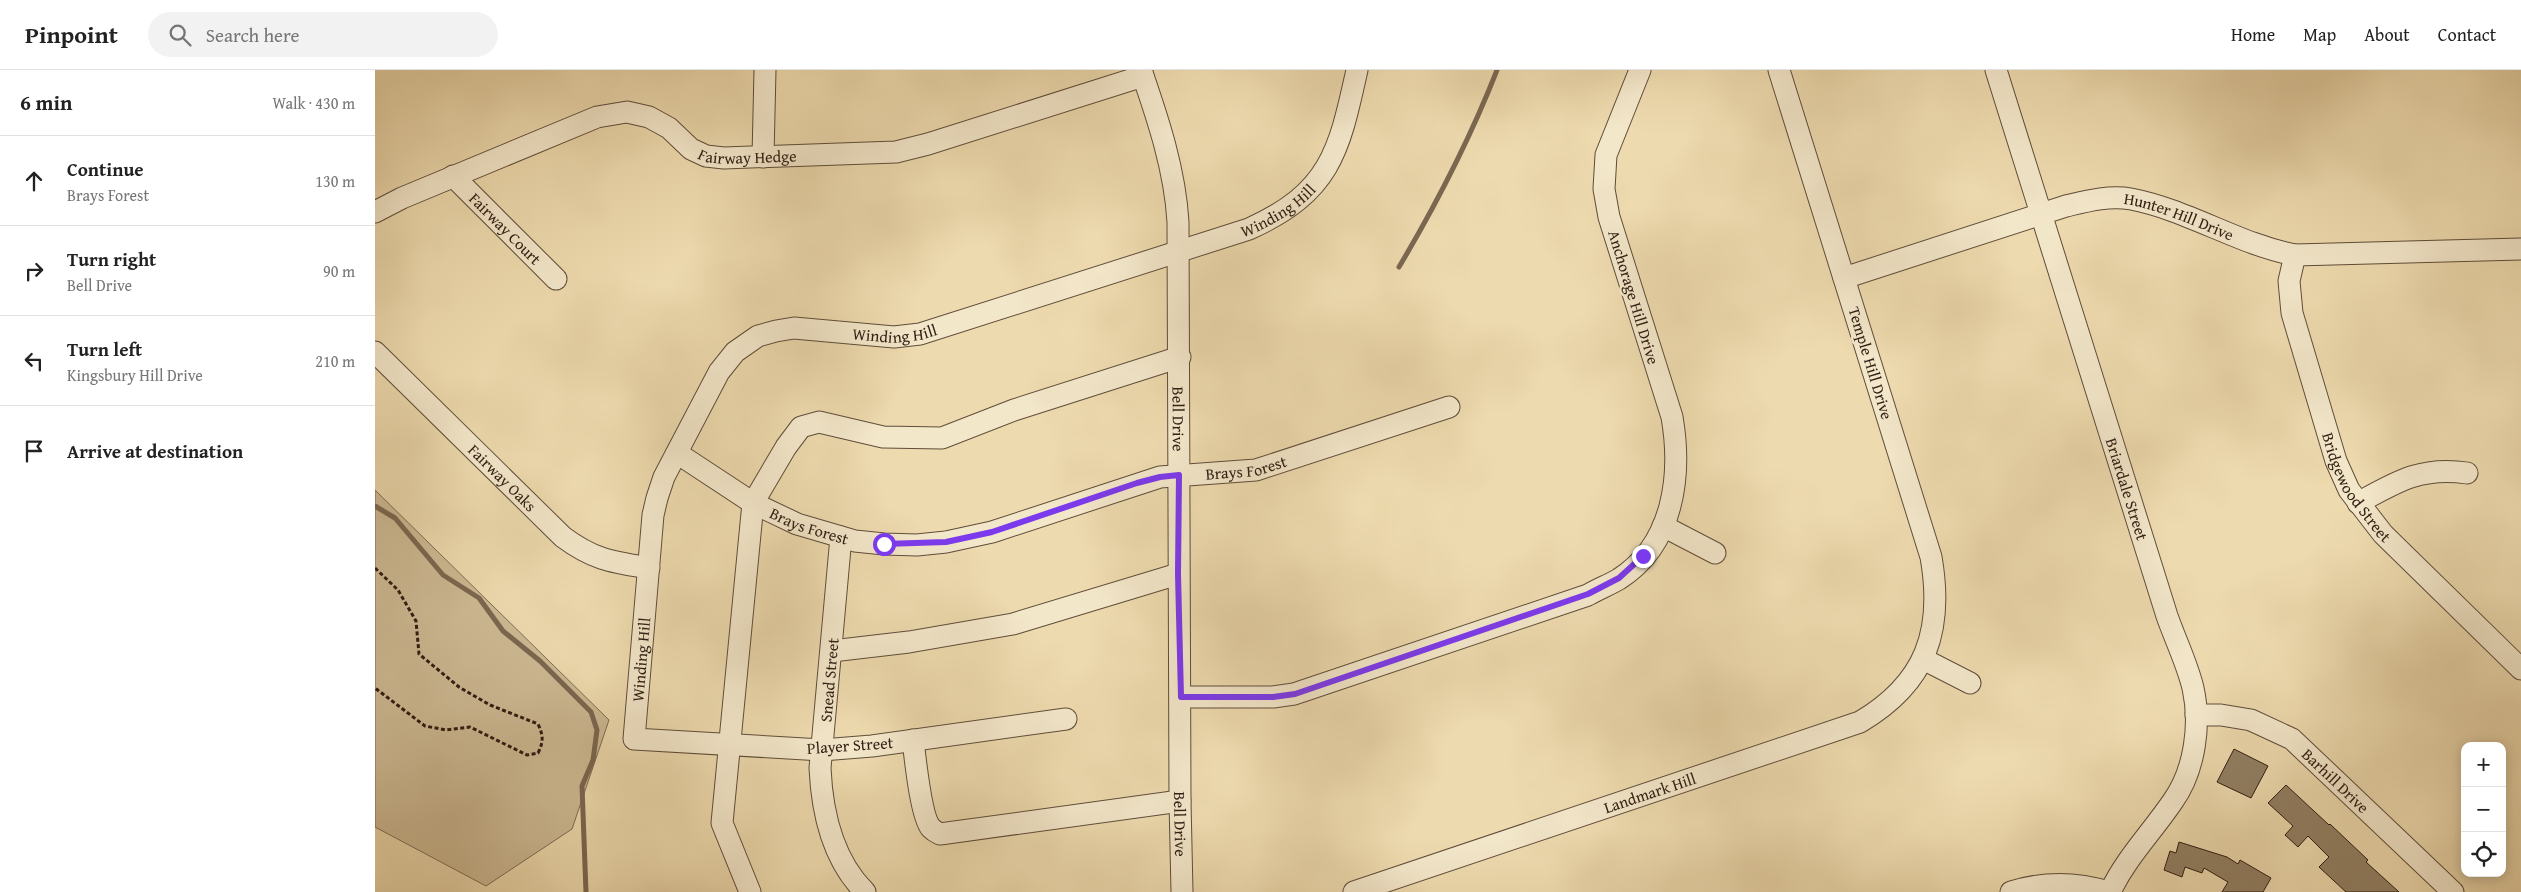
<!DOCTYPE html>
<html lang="en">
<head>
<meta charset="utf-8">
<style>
  :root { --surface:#fff; --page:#f2f2f2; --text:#222; --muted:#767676; --line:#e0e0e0 }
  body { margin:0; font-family:"Gentium Book Plus",serif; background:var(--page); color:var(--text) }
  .controls { position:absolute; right:15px; bottom:15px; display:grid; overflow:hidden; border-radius:10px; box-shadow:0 2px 12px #0003 }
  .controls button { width:45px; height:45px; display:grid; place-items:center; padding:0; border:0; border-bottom:1px solid var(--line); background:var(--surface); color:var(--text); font:25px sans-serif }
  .stop { position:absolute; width:15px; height:15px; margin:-11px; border:4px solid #7c3aed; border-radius:50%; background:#fff }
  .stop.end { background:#7c3aed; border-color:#fff; box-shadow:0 1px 5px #0008 }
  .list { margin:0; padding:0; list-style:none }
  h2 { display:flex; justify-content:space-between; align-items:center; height:65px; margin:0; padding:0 20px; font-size:21px }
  h2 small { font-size:16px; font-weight:400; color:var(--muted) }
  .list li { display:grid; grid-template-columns:32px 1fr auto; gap:15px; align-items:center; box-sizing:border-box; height:90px; padding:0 20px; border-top:1px solid var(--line) }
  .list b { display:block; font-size:19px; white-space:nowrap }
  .list p { margin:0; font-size:16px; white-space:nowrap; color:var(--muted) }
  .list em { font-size:16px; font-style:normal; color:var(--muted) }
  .icon { flex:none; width:28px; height:28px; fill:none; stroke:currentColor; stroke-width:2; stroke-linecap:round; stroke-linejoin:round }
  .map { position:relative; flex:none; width:2146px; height:822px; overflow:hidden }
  header { display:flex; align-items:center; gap:30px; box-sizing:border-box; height:70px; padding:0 25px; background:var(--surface); border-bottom:1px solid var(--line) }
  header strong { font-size:24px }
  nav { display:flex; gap:28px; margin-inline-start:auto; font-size:18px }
  .search { width:350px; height:45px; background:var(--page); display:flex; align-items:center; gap:12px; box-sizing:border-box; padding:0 18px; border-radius:28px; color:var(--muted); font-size:19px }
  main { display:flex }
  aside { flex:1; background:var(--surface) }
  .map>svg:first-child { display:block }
  .green { fill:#cdba94; stroke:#7e6c54 }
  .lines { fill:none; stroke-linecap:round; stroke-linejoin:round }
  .stream { stroke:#7b6851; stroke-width:5 }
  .building { fill:#928064; stroke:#301e14 }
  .minor-casing { stroke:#5f4d3a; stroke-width:23 }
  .path { stroke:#301e14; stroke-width:3; stroke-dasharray:4 2.5; stroke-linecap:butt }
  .minor { stroke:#f3e7ca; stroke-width:21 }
  .route { stroke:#7c3aed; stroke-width:6 }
  .labels { text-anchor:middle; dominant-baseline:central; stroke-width:5; stroke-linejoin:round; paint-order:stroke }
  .street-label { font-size:16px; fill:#301e14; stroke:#f3e7ca }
</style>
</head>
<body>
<header>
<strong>Pinpoint</strong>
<div class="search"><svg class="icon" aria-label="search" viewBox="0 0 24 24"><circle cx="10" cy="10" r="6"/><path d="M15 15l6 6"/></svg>Search here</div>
<nav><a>Home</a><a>Map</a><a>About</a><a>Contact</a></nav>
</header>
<main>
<aside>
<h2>6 min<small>Walk · 430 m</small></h2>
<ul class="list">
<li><svg class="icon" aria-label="ahead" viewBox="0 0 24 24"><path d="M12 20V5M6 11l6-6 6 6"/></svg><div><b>Continue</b><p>Brays Forest</p></div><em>130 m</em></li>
<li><svg class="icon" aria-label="right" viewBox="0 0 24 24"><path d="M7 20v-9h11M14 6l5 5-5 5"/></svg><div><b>Turn right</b><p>Bell Drive</p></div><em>90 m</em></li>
<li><svg class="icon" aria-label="left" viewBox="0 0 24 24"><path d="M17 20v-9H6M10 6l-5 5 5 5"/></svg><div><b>Turn left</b><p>Kingsbury Hill Drive</p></div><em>210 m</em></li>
<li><svg class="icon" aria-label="arrive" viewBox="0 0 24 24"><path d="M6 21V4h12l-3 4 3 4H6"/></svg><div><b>Arrive at destination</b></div></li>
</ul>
</aside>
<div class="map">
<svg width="2146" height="822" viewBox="0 0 2146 822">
  <rect width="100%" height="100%" fill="#eddaae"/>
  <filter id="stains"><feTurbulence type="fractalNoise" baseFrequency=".004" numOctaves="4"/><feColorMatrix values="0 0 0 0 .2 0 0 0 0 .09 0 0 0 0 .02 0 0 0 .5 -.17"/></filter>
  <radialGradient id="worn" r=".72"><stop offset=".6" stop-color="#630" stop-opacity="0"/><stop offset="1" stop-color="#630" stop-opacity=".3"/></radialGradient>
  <!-- green -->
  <polygon class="green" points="0,420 234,650 197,759 111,816 0,757"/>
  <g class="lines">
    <!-- stream -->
    <g class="stream">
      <path d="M1024 197C1062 133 1095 69 1122 0"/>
      <polyline points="0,436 20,448 68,505 104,528 128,561 165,591 216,642 222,660 218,690 207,716 211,822"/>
    </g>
  </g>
  <!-- building -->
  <g class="building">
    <polygon points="1859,679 1893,696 1876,728 1842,712"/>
    <polygon points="1911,715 1954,755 1955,754 1993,790 1991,792 2024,822 1971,822 1944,797 1954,787 1933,766 1923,777 1910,765 1918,756 1893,733"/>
    <polygon points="1804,772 1852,787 1863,794 1865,790 1896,808 1888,822 1847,822 1853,812 1829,798 1827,803 1810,797 1807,807 1789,800 1795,781 1801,783"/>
  </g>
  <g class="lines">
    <defs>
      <g id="minor">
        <path id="s1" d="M766 0C783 49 800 100 803 152L805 731 807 822"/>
        <path id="s2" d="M1621 0 1792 546C1800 569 1812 593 1818 618 1826 654 1820 700 1798 731 1777 762 1751 788 1735 822"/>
        <polyline points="388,87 390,0"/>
        <path id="s3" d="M78 106 181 209"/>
        <path id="s4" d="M0 142 27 128 222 47 252 42 274 47 294 58 316 79 331 86 349 88 521 82 553 74 768 6"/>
        <path id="s5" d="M1920 185 1914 211 1917 243 1961 391 1974 420 2008 464 2146 599"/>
        <path id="s6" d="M1469 208 1691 136C1712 131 1734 125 1756 129 1813 140 1863 174 1920 185L2146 179"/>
        <path id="s7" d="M0 282 188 467C219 490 237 492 274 498"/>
        <path id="s8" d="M302 383 378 433 422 454 480 471 509 474 542 475 571 472 617 462 785 407 881 400 1074 337"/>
        <path d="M1983 433C2021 412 2046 396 2092 403"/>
        <polyline points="1288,456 1340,483"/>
        <path d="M466 467 445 698C447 743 457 789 490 822"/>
        <polyline points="457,581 534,572 638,554 803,504"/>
        <polyline points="1548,589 1595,613"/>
        <path d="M806 627H898L919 624 1213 525C1223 519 1234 515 1244 509 1299 474 1307 405 1297 347L1234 147 1229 119 1231 85 1265 0"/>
        <path id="s9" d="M1821 645H1846L1876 650 1917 669 2078 822"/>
        <path id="s10" d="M691 649 497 676 447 680 259 669 278 445 282 428 289 407 344 302 360 282 383 266 401 261 419 258 519 267 545 264 874 159C956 122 964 81 982 0"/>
        <path d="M538 670C540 687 546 747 556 758 558 760 563 763 565 764L805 731"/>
        <polyline points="375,822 347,753 378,433 411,377 426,357 444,352 508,367 567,368 639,340 805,287"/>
        <path id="s11" d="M979 822 1485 652C1551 613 1569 561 1556 487L1404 0"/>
        <path d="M1636 822C1668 812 1701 812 1733 822"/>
      </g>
    </defs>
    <!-- minor casing -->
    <use href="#minor" class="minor-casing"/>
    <!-- path -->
    <path class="path" d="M0 498 23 520 41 551 44 584 84 617 115 635 163 654C168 665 169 671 163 683L152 685 95 657 71 660 50 656 0 618"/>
    <!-- minor -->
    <use href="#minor" class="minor"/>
  </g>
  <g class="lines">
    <!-- route -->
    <polyline class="route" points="509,474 571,472 617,462 762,413 785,407 804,405 803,504 806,627 898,627 920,624 1213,524 1244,508 1268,486"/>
  </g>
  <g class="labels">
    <!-- street labels -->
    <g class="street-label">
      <text stroke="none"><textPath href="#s4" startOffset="406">Fairway Hedge</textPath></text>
      <text stroke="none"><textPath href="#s10" startOffset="1414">Winding Hill</textPath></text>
      <text stroke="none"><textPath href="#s6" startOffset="350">Hunter Hill Drive</textPath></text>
      <text stroke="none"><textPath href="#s3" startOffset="74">Fairway Court</textPath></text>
      <text transform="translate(1259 227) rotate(73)">Anchorage Hill Drive</text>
      <text stroke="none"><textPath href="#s10" startOffset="1009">Winding Hill</textPath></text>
      <text transform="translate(1496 293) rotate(73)">Temple Hill Drive</text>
      <text stroke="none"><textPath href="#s1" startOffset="354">Bell Drive</textPath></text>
      <text stroke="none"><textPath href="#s8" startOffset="602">Brays Forest</textPath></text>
      <text stroke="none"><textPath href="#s7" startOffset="179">Fairway Oaks</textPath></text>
      <text stroke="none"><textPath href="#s5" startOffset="246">Bridgewood Street</textPath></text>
      <text stroke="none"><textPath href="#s2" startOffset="439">Briardale Street</textPath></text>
      <text stroke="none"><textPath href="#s8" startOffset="152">Brays Forest</textPath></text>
      <text stroke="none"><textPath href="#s10" startOffset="514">Winding Hill</textPath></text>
      <text transform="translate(454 610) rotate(-85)">Snead Street</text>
      <text transform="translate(475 675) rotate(-4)">Player Street</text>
      <text stroke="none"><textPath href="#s9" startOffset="161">Barhill Drive</textPath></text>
      <text stroke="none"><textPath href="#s11" startOffset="312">Landmark Hill</textPath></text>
      <text stroke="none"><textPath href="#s1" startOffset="759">Bell Drive</textPath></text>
    </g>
  </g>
  <rect width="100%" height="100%" filter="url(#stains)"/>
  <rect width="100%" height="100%" fill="url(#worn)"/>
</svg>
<div class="controls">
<button>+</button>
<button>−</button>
<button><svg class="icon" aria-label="locate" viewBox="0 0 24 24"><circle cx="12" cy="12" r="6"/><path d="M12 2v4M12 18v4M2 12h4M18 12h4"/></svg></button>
</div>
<div class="stop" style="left:509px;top:474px"></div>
<div class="stop end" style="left:1268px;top:486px"></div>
</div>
</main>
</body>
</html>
